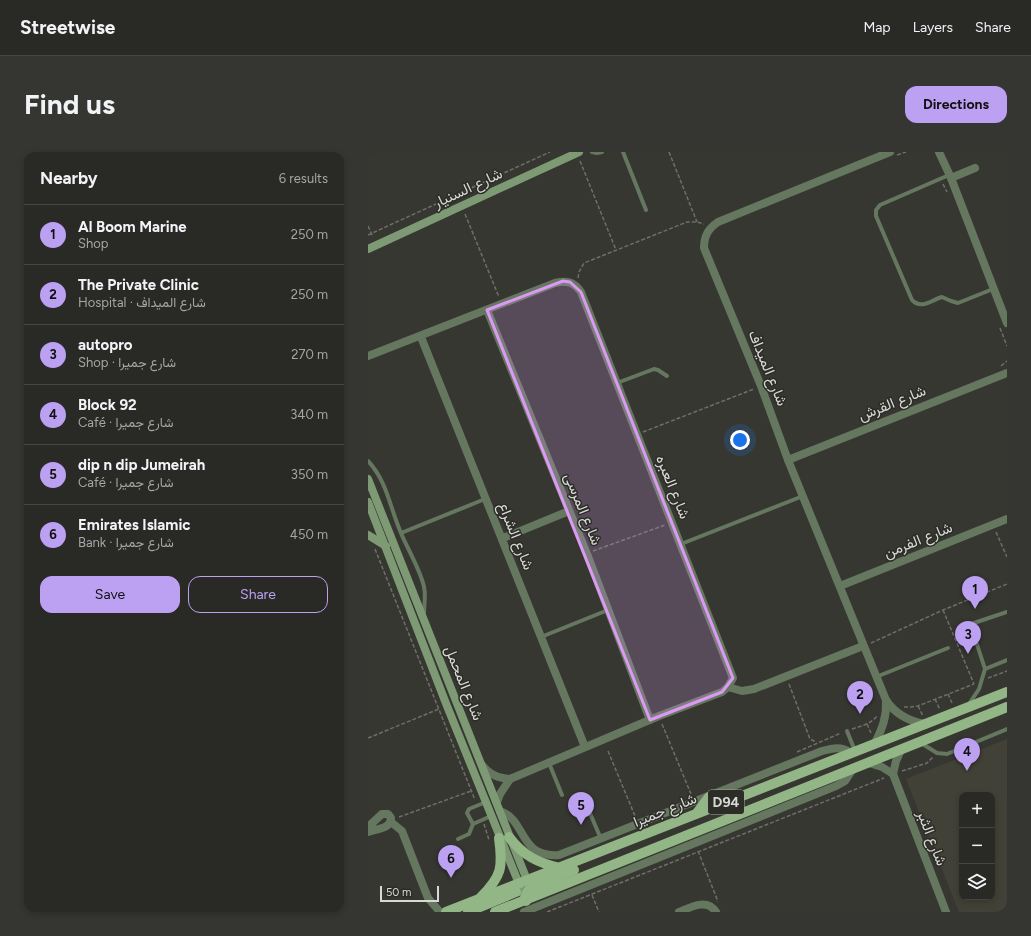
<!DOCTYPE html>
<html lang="en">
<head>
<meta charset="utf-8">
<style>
  :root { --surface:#292926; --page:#353532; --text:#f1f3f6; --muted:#a5a6a7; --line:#454543; --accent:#bca0f2 }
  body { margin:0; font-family:Figtree,Vazirmatn,sans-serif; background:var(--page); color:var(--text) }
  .controls { position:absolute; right:12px; bottom:12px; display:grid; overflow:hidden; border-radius:8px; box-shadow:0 2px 6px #0003 }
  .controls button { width:36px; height:36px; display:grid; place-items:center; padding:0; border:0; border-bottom:1px solid var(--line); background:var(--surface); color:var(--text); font:20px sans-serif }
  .scale { position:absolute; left:12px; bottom:10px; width:59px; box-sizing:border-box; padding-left:4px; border:2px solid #d8d8d6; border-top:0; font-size:11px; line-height:14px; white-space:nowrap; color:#d8d8d6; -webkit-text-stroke:3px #2d2d28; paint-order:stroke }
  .you { position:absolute; left:372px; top:288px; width:14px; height:14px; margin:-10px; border:3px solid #fff; border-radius:50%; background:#1a73e8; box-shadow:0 0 0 6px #1a73e833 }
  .badge { display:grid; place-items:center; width:26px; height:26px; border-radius:50%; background:var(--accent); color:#111; font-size:13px; font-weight:700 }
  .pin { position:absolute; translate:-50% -33px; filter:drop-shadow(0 1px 2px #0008) }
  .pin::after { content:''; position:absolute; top:21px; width:14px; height:12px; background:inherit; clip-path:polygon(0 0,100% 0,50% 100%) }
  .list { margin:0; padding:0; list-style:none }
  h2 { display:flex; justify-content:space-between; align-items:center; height:52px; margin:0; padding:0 16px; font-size:17px }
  h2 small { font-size:13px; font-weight:400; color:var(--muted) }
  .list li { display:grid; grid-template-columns:26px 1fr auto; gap:12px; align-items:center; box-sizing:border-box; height:60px; padding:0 16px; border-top:1px solid var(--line) }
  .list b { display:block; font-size:15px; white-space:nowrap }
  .list p { margin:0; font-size:13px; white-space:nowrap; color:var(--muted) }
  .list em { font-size:13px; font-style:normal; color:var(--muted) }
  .actions { display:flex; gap:8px; padding:12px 16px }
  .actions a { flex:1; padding:9px 0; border:1px solid var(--accent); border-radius:12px; text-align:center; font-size:14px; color:var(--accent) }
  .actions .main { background:var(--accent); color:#111 }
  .icon { flex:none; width:22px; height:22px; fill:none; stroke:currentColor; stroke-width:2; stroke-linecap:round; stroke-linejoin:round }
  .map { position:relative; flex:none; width:639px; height:760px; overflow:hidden; border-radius:12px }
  header { display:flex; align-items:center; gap:24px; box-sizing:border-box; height:56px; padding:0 20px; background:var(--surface); border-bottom:1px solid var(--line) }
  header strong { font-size:19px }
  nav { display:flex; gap:22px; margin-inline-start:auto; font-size:14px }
  .intro { display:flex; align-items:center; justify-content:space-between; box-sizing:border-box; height:96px; padding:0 24px }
  h1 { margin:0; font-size:28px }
  .button { padding:10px 18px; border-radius:12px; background:var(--accent); color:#111; font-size:14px; font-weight:700 }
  main { display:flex; gap:24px; padding:0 24px }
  aside { flex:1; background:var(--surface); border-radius:12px; box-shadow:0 2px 6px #0003 }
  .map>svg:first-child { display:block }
  .built { fill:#414137; fill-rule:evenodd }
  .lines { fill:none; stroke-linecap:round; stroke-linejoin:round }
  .path { stroke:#6e6e6a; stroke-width:1.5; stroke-dasharray:4 2; stroke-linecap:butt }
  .lane { stroke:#65775f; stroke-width:4 }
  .street { stroke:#65775f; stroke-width:8 }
  .secondary { stroke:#7e9a74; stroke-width:8 }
  .primary { stroke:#92b685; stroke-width:10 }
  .marked { fill:#dc99f4; fill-opacity:0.2; stroke:#dc99f4; stroke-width:3; stroke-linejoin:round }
  .labels { text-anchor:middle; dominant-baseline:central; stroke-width:3; stroke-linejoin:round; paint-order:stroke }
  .shield { fill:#2d2d28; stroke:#a5a5a2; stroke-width:1 }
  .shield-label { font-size:14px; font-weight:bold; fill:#d8d8d6 }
  .street-label { font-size:15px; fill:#d8d8d6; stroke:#2d2d28 }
</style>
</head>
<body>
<header>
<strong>Streetwise</strong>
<nav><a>Map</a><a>Layers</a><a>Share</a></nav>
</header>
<div class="intro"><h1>Find us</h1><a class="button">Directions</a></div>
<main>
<aside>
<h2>Nearby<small>6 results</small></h2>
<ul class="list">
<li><span class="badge">1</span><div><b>Al Boom Marine</b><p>Shop</p></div><em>250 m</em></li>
<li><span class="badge">2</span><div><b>The Private Clinic</b><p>Hospital · شارع الميداف</p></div><em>250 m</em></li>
<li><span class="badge">3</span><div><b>autopro</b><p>Shop · شارع جميرا</p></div><em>270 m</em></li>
<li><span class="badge">4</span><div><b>Block 92</b><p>Café · شارع جميرا</p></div><em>340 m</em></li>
<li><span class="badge">5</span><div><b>dip n dip Jumeirah</b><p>Café · شارع جميرا</p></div><em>350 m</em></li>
<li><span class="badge">6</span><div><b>Emirates Islamic</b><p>Bank · شارع جميرا</p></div><em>450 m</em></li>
</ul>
<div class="actions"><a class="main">Save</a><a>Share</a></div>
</aside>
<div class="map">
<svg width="639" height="760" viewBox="0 0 639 760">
  <rect width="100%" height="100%" fill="#373732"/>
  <!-- built -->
  <path class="built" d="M639 587V760H591L538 627ZM594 643H624V745H594Z"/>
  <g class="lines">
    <!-- path -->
    <g class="path">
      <polyline points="301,0 329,70"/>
      <polyline points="529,3 538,0"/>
      <polyline points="212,9 248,98"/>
      <polyline points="575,32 579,40"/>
      <polyline points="97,62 131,145"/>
      <polyline points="0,74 5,85"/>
      <polyline points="0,83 182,0"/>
      <polyline points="210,126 211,120 216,111 319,70 329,70 336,72"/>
      <polyline points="632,176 639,194"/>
      <polyline points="633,214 639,209"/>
      <polyline points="275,280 386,237"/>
      <polyline points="628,380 639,405"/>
      <polyline points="7,397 107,648"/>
      <polyline points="225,399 297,373"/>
      <polyline points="575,458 606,532"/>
      <polyline points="503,491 575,458 639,432"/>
      <polyline points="620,526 639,519"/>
      <polyline points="421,532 442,587 448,590"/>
      <polyline points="580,542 584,551"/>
      <polyline points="567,547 572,558"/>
      <polyline points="550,554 555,564"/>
      <polyline points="536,555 543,555 550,554 606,532"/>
      <polyline points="294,572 323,642"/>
      <polyline points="499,572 503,581"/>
      <path d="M484 577C493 574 503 572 509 564"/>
      <polyline points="0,586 71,557"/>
      <polyline points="240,599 267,664"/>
      <polyline points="429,600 473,581"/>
      <polyline points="534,619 559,611 565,605"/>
      <polyline points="31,665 103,639"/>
      <polyline points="116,672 121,688"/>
      <polyline points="330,699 349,747 349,750"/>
      <polyline points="224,743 231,760"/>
      <polyline points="179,760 516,626"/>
    </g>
    <!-- lane -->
    <g class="lane">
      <polyline points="224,0 229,1 234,0"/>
      <polyline points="255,0 278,58"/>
      <path d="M581 23 512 53 508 58V64L544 148C554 158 563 148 574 145L583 149 590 151 625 137"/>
      <polyline points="249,231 286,217 290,218 299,224"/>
      <path d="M0 309C19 329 22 356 33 381 39 396 53 419 56 435 58 443 56 453 56 462"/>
      <polyline points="33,381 117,347"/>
      <polyline points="313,392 435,344"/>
      <polyline points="173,485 240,458"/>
      <polyline points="617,517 639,508"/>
      <polyline points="508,525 580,496"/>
      <polyline points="601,552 611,537 617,517 603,474 606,471 639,460"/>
      <polyline points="479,579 487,599"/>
      <polyline points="553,591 569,601 579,602 639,577"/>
      <polyline points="181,611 194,643"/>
      <polyline points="216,647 233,687"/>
      <polyline points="118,650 101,657 99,661 105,672 123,664"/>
      <polyline points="90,687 101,682 105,672"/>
    </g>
    <!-- street -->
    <g class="street">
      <path d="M522 0 350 70C340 77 336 84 336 96L393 234 420 308 518 548C527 562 540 569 557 572"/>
      <polyline points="571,0 583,26 639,171"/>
      <polyline points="583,26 607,16"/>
      <polyline points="119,158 219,402 282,568"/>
      <polyline points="53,185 217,595"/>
      <path d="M0 204 187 131C199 128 206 130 213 140L365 526 360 535 354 540 291 564 142 627C130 626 122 623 114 613"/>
      <polyline points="420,308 639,221"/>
      <polyline points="135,386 201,359"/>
      <polyline points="472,434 639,367"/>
      <polyline points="360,535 374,539 386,537 495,494"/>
      <path d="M507 591C514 577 519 565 518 549"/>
      <polyline points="533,598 528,609 525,622 578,760"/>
      <polyline points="501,611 514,615 525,622"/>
      <polyline points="129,650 132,642 142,627"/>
      <path d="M132 659C159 668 150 706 191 703L454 599C465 596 473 594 483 601"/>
      <polyline points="23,670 34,679 60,746 72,760"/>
      <path d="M0 675 14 662H20L23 666C23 677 8 677 0 680"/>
      <polyline points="156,760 468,634 477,629 484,618"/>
      <path d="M311 760C323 755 339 746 348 760"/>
    </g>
    <!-- secondary -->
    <g class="secondary">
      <polyline points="0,97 211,0"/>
      <polyline points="0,327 161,733"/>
      <polyline points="0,350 79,554 158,749"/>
      <polyline points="0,383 18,394"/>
    </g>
    <!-- primary -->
    <g class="primary">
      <polyline points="329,661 341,645"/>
      <path d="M141 685C155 704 171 711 192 716"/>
      <path d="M113 745C134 724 135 715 131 686"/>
      <polyline points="158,749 158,743 162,736 206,718"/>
      <polyline points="78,760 639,540"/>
      <polyline points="100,760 148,740"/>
      <polyline points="127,760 639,555"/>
    </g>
  </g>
  <!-- marked area -->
  <path class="marked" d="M195 129 202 130 213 140 365 526 354 540 282 568 119 158Z"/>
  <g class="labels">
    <!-- shield labels -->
    <rect class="shield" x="340" y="638" width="36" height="24" rx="3"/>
    <g class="shield-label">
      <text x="358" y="650">D94</text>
    </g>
    <!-- street labels -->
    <g class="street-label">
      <text transform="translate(100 36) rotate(-25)">شارع السنيار</text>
      <text transform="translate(400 216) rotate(68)">شارع الميداف</text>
      <text transform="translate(524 251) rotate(-22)">شارع القرش</text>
      <text transform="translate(305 335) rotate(68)">شارع العبره</text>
      <text transform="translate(215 357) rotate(68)">شارع المرسى</text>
      <text transform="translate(148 384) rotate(68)">شارع الشراع</text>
      <text transform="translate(550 388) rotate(-22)">شارع الفرمن</text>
      <text transform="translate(96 531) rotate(68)">شارع المحمل</text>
      <text transform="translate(297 658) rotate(-22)">شارع جميرا</text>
      <text transform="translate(564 686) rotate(69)">شارع الثبر</text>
    </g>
  </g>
</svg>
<div class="controls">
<button>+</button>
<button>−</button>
<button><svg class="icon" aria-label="layers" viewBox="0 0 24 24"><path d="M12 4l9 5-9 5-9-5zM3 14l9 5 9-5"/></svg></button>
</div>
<div class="scale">50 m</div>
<div class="you"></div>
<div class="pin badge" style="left:607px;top:457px">1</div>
<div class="pin badge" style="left:492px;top:562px">2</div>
<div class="pin badge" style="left:600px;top:502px">3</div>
<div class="pin badge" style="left:599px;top:619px">4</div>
<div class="pin badge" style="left:213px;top:673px">5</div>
<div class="pin badge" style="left:83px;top:726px">6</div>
</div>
</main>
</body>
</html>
